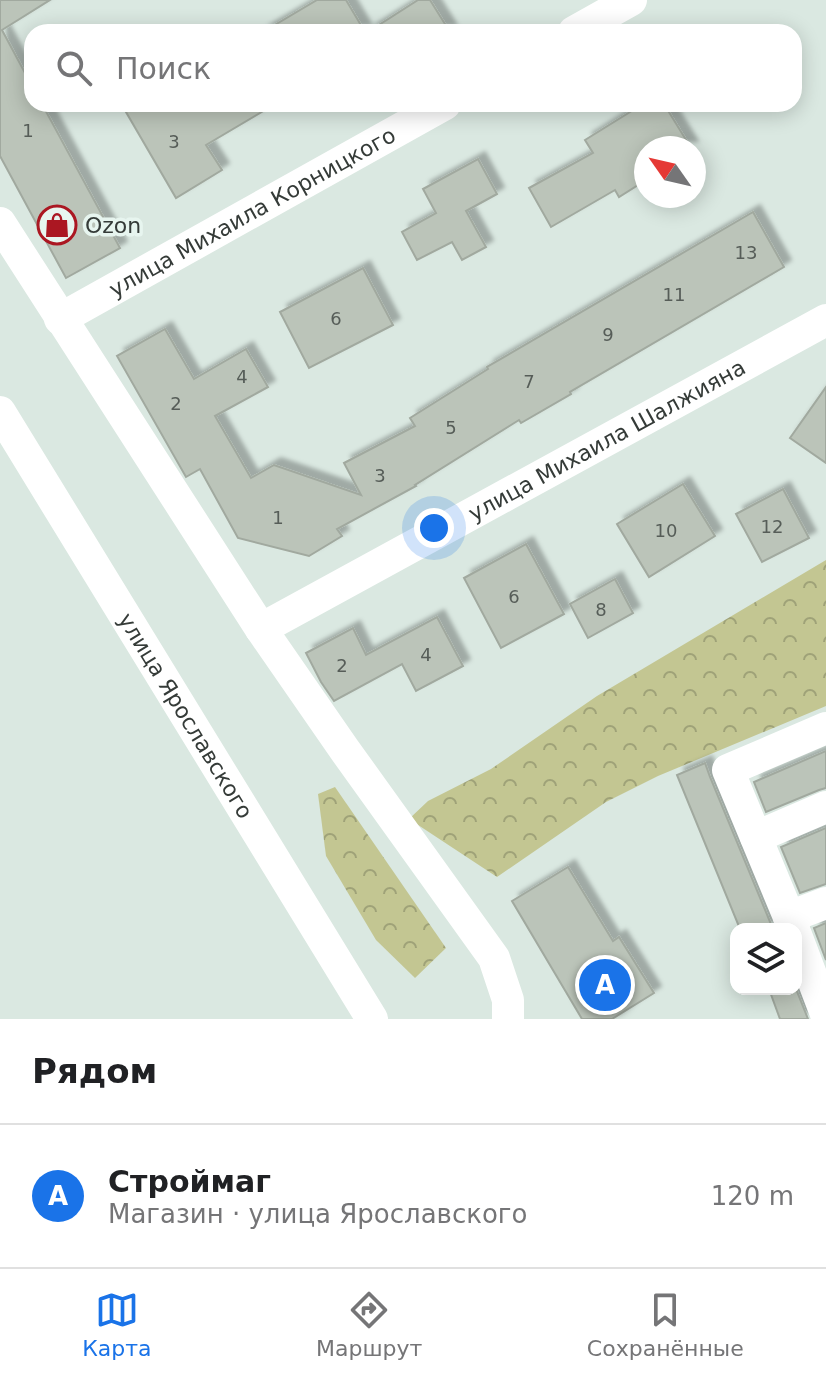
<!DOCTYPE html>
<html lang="ru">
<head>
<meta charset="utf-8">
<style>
  :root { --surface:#fff; --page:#f2f2f2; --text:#202124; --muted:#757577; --line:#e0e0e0; --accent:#1a73e8 }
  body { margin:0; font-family:"DejaVu Sans",sans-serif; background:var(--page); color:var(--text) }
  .controls { position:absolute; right:24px; bottom:24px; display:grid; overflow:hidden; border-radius:16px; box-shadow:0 4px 20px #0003 }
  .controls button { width:72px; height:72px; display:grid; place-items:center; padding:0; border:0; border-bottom:2px solid var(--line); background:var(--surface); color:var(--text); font:40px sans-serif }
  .compass { position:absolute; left:634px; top:136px; width:72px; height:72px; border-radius:50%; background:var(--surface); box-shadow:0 4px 20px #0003; rotate:304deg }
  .you { position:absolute; left:434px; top:528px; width:28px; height:28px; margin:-20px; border:6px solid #fff; border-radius:50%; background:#1a73e8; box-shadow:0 0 0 12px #1a73e833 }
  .badge { display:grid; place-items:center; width:52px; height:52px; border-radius:50%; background:var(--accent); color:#fff; font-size:26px; font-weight:700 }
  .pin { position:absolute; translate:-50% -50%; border:4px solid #fff; box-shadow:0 2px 8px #0006 }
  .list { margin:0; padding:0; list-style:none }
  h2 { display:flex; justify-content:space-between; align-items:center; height:104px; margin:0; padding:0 32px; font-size:34px }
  h2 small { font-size:26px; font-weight:400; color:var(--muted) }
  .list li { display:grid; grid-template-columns:52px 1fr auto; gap:24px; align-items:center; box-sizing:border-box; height:144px; padding:0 32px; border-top:2px solid var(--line) }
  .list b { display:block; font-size:30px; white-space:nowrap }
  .list p { margin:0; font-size:26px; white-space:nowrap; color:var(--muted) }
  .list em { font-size:26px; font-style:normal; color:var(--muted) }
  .icon { flex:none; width:44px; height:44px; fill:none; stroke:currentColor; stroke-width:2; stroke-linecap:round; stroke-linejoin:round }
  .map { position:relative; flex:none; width:826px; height:1019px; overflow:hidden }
  .search { position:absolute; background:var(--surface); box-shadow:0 4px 20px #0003; left:24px; right:24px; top:24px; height:88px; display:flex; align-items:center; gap:20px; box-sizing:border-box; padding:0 28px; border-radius:24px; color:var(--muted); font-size:30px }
  .sheet { height:248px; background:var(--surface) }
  nav { display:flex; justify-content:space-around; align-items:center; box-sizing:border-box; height:112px; border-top:2px solid var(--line); background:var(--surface); font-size:22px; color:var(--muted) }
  nav a { display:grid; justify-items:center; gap:4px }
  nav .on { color:var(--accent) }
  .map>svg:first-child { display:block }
  .forest { fill:url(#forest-crowns) }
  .building { fill:#bbc4b9; stroke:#a1a99f; stroke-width:2; filter:url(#shadow) }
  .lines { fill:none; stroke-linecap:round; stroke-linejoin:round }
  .minor { stroke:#fff; stroke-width:32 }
  .labels { text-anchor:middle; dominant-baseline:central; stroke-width:7; stroke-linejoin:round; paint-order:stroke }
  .number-label { font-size:18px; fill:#565d58 }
  .street-label { font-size:22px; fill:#353b38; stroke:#e7f5ef }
  .poi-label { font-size:22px; fill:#353b38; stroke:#e7f5ef; text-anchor:start }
</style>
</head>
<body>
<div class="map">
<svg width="826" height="1019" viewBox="0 0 826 1019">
  <defs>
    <pattern id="forest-crowns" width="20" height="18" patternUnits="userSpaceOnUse" patternTransform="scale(2)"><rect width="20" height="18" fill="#c3c692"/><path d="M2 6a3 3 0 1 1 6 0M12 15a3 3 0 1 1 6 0" fill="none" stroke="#9fa278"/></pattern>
    <filter id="shadow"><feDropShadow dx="7" dy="-7" stdDeviation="2" flood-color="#0004"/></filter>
  </defs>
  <rect width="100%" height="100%" fill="#dae8e1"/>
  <!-- forest -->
  <g class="forest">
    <polygon points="826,560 826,706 658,776 606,802 497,877 409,819 428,801 491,769 597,696"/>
    <polygon points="335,787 446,948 415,978 376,940 326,856 318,794"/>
  </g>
  <!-- building -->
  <g class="building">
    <polygon points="0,0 50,0 2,30 32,86 32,104 42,104 120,248 66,278 0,156"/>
    <polygon points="317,0 346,0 365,32 263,32"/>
    <polygon points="418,0 430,0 450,32 368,32"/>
    <polygon points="140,104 275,104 206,145 222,170 176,198 126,112"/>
    <polygon points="643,104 664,104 691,148 646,148 646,180 619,197 615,190 551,227 529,188 593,153 585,140"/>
    <polygon points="478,159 497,194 466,211 486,247 462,260 452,242 417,260 402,232 436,213 423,189"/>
    <polygon points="753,212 784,267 570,392 571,394 521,423 519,420 415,485 416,486 337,529 342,536 309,556 238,538 200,469 186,477 117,356 165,329 194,379 246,349 268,387 215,416 251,478 274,465 361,495 344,463 415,426 410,418 488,369 487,367"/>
    <polygon points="363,268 393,325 309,368 280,312"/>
    <polygon points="826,387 826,463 790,438"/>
    <polygon points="683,484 715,536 649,577 617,524"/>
    <polygon points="783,489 809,538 762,562 736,514"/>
    <polygon points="526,544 564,614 501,648 464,578"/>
    <polygon points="615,579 633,613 588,638 570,604"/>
    <polygon points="437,617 463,666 416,691 402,664 334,701 321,682 306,653 353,628 366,655"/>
    <polygon points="826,751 826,788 819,790 766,812 754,782"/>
    <polygon points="705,763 710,777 773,929 740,929 677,775"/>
    <polygon points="826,828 826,884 800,893 781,847"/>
    <polygon points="568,867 613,941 619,937 654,993 612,1019 582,1019 512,901"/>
    <polygon points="826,923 826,960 814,928"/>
    <polygon points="769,989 796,989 808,1019 780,1019"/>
  </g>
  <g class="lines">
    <!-- minor -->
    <g class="minor">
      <polyline points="574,32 631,0"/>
      <polyline points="0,223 261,629 344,749 494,958 508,1000 508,1019"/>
      <path id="s1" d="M60 319 445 104"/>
      <path id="s2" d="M0 412 372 1019"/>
      <path id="s3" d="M261 629 826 320"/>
      <polyline points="756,837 826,807"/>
      <polyline points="789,917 826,903"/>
      <polyline points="794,929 728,770 826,728"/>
      <polyline points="796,935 826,1014"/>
    </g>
  </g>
  <!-- icons -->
  <defs>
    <symbol id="shop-ring" viewBox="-11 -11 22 22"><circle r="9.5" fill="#e7f5ef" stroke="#ab1722" stroke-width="1.5"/><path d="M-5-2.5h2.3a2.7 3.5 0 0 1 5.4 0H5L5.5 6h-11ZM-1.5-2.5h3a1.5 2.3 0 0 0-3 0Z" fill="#ab1722"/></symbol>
  </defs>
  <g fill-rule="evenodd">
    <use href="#shop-ring" x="35" y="203" width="44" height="44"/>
  </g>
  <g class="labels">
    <!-- number labels -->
    <g class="number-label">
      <text x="28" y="130">1</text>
      <text x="174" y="141">3</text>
      <text x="746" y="252">13</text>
      <text x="674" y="294">11</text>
      <text x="336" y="318">6</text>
      <text x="608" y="334">9</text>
      <text x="242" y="376">4</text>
      <text x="529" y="381">7</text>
      <text x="176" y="403">2</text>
      <text x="451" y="427">5</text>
      <text x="380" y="475">3</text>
      <text x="278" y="517">1</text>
      <text x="772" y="526">12</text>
      <text x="666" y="530">10</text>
      <text x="514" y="596">6</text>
      <text x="601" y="609">8</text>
      <text x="426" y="654">4</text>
      <text x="342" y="665">2</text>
    </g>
    <!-- street labels -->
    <g class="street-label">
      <text stroke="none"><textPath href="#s1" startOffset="220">улица Михаила Корницкого</textPath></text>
      <text stroke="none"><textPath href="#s3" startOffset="394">улица Михаила Шалжияна</textPath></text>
      <text stroke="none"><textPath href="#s2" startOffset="356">улица Ярославского</textPath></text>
    </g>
    <!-- poi labels -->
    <g class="poi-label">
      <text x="85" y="225">Ozon</text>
    </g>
  </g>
</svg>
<div class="controls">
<button><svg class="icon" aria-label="layers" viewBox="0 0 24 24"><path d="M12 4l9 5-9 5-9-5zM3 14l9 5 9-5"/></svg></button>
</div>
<svg class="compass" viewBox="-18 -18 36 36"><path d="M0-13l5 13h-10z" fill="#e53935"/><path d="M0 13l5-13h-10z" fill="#757577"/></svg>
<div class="you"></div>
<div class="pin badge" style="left:605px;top:985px">A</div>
<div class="search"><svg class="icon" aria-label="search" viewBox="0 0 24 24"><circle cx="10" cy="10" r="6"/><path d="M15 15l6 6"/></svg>Поиск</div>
</div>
<section class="sheet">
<h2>Рядом<small></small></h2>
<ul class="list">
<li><span class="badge">A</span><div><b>Строймаг</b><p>Магазин · улица Ярославского</p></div><em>120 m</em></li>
</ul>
</section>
<nav>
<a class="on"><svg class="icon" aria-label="map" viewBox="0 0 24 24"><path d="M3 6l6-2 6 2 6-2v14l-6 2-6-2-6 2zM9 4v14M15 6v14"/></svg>Карта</a>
<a><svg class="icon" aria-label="directions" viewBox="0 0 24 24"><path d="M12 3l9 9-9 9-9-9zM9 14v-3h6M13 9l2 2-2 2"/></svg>Маршрут</a>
<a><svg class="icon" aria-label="saved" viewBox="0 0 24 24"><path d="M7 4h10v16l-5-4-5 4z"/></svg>Сохранённые</a>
</nav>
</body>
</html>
